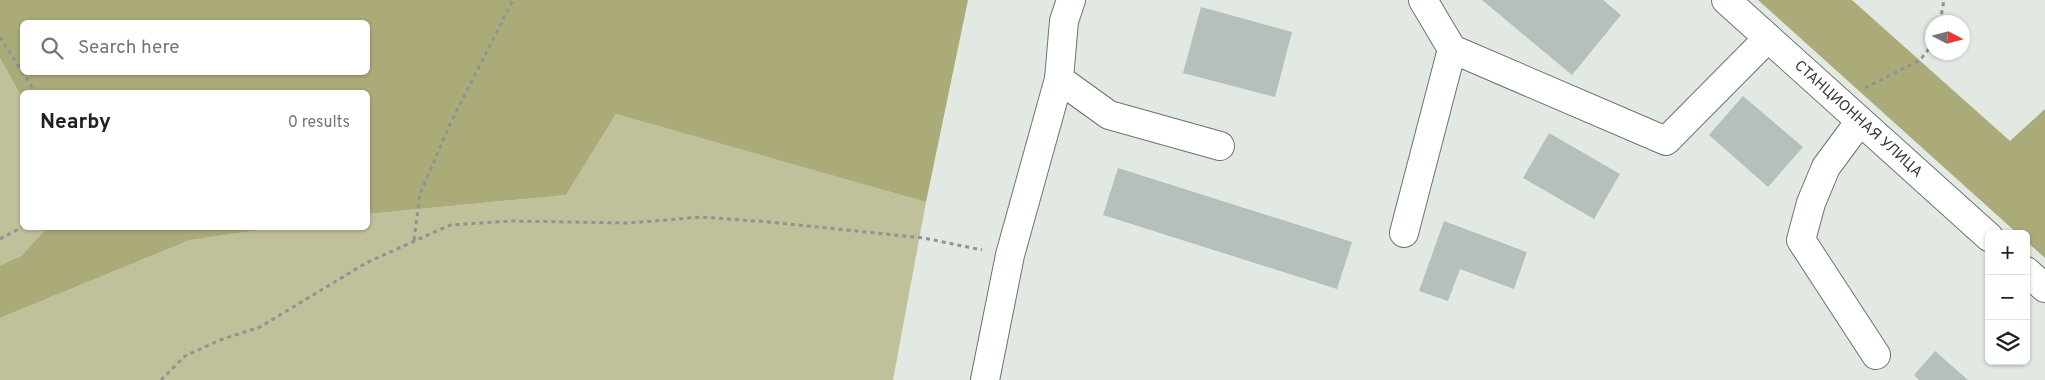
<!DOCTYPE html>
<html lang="en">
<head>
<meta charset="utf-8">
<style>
  :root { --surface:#fff; --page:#f6f6f6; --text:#202124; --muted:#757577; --line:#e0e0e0 }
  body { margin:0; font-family:Overpass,sans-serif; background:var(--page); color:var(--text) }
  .controls { position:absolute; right:15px; bottom:15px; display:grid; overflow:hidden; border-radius:8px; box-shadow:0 1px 4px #0004 }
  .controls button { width:45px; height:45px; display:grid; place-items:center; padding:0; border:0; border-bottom:1px solid var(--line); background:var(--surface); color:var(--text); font:25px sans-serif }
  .compass { position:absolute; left:1925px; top:15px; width:45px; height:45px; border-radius:50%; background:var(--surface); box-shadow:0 1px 4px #0004; rotate:96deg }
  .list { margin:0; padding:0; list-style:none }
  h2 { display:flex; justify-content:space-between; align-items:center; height:65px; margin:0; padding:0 20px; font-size:21px }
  h2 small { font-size:16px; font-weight:400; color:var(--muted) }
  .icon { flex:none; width:28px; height:28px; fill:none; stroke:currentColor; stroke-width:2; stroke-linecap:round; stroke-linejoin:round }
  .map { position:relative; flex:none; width:2045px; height:380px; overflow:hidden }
  .search { position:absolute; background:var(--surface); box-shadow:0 1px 4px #0004; left:20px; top:20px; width:350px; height:55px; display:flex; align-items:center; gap:12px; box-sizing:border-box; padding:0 18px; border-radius:8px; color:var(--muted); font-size:19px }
  .panel { position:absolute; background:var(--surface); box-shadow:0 1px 4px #0004; left:20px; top:90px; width:350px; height:140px; border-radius:8px }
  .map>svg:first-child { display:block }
  .green { fill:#c0c09b }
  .forest { fill:#abab7a; fill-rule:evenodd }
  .building { fill:#b5bfbb }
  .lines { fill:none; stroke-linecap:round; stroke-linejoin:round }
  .minor-casing { stroke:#6d746e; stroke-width:30 }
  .path { stroke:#8e948f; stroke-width:3; stroke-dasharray:4 4; stroke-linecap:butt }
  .minor { stroke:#fff; stroke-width:28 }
  .labels { text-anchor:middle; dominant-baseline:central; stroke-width:4; stroke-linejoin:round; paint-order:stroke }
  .street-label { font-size:15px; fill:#363936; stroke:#e1e9e2 }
</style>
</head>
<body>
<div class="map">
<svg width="2045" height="380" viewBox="0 0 2045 380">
  <rect width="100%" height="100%" fill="#e1e9e2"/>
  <!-- green -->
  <g class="green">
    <polygon points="0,58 22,98 22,228 47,228 21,256 0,265"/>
    <polygon points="616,114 926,202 893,380 0,380 0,318 190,240 273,228 368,228 368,214 566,195"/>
  </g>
  <!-- forest -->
  <g class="forest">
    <path d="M0 0H968L926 202 616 114 566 195 368 214V92H22V98L0 58ZM22 22H368V72H22Z"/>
    <polygon points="1758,0 1852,0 2010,141 2045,109 2045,258 2026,241 2026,234 2018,234"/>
    <polygon points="47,228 273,228 190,240 0,318 0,265 21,256"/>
  </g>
  <!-- building -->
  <g class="building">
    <polygon points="1482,0 1603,0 1621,15 1572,75"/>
    <polygon points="1201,7 1292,32 1275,97 1183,73"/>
    <polygon points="1743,96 1803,147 1768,187 1709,135"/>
    <polygon points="1549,133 1620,174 1594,219 1523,178"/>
    <polygon points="1118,168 1352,242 1337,289 1103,215"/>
    <polygon points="1444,221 1527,252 1514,289 1460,269 1448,301 1419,291"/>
    <polygon points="1935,351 1968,380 1919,380 1914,375"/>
  </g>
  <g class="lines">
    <defs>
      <g id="minor">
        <polyline points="1423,0 1452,49 1666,141 1768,38"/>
        <path id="s1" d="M1726 0 1989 237"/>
        <polyline points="1059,79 1109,115 1220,146"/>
        <polyline points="1860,121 1826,167 1811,203 1801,240 1876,355"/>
        <polyline points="1404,233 1452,49"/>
        <polyline points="2026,271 2045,288"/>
        <polyline points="985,380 1010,255 1059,79 1064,21 1071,0"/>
      </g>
    </defs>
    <!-- minor casing -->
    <use href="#minor" class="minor-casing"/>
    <!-- path -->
    <g class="path">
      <polyline points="1940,22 1944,0"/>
      <polyline points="0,37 35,92"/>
      <polyline points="1865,88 1920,60 1932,45"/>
      <polyline points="0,239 22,227"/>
      <polyline points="414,240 420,194 450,124 513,0"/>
      <polyline points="161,380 185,356 220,340 260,327 366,263 450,225 511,221 629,223 701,217 769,222 924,238 982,250"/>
    </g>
    <!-- minor -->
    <use href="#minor" class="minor"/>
  </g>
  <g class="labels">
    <!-- street labels -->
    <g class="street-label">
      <text stroke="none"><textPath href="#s1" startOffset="178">СТАНЦИОННАЯ УЛИЦА</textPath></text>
    </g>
  </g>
</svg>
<div class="controls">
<button>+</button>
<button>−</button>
<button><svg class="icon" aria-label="layers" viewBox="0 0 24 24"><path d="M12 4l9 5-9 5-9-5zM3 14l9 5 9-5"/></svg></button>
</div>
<svg class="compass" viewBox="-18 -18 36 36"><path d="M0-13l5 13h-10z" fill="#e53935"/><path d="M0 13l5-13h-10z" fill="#757577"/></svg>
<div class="search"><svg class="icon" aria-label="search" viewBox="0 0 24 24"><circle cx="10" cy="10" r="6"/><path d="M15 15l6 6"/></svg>Search here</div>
<section class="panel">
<h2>Nearby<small>0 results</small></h2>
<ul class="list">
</ul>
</section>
</div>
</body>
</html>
